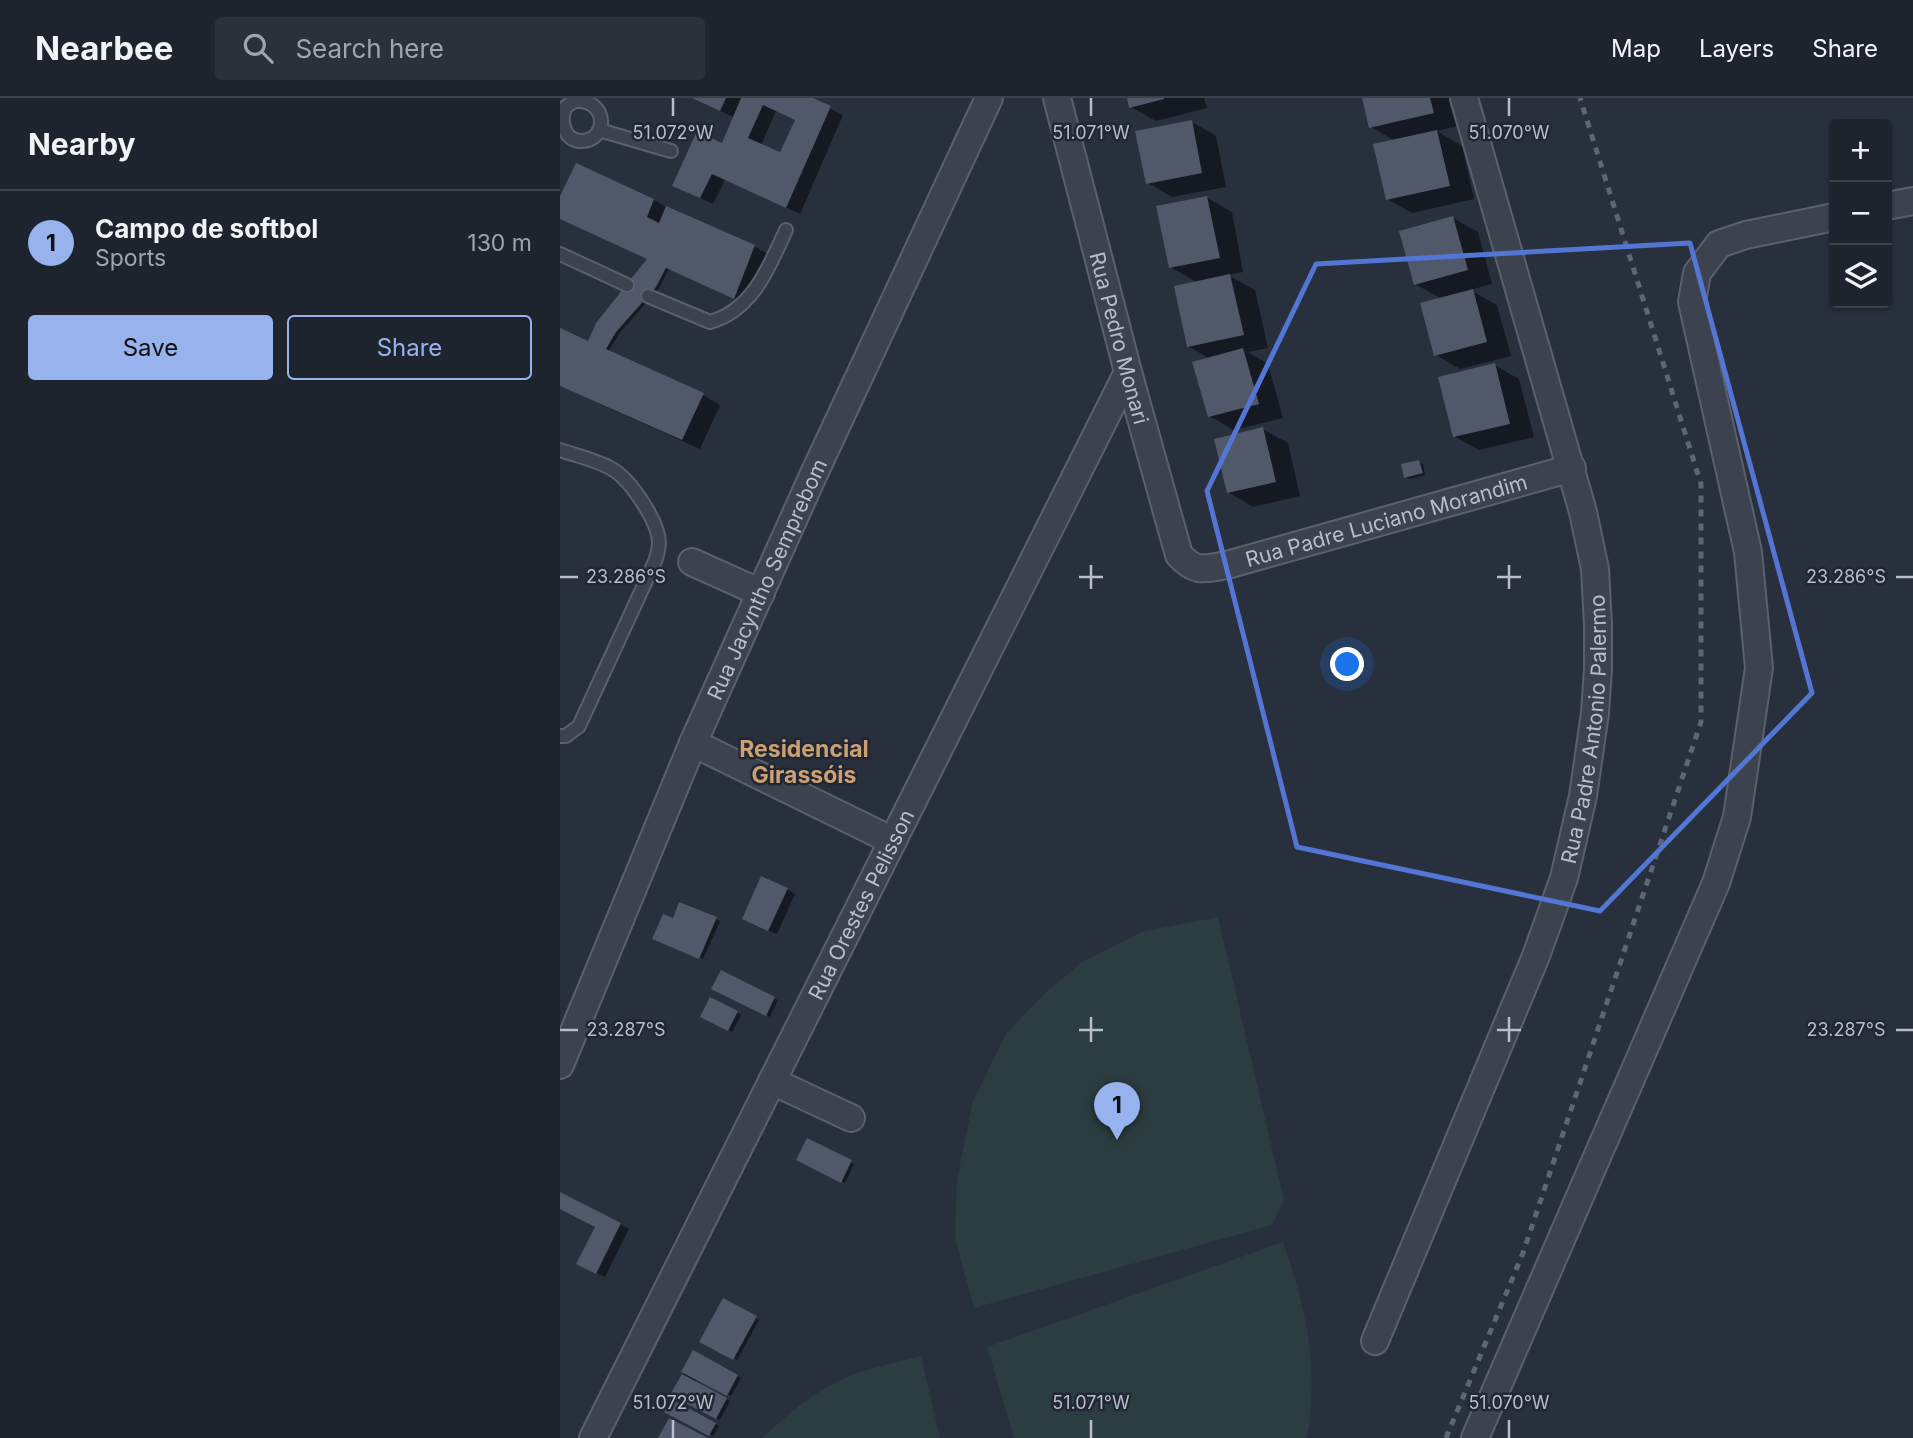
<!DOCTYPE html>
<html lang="en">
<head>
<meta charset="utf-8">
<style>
  :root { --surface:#1e242e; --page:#2b303a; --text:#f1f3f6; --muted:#a1a4aa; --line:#3c414a; --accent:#98b2ee }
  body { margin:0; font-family:Inter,sans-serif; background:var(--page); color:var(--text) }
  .controls { position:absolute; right:21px; top:21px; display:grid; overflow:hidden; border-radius:7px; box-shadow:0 2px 5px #0004 }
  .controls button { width:63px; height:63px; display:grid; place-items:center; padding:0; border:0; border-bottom:2px solid var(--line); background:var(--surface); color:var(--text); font:35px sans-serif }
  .you { position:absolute; left:788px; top:567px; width:24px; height:24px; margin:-18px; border:5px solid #fff; border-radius:50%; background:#1a73e8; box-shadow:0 0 0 10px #1a73e833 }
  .badge { display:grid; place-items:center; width:46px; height:46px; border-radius:50%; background:var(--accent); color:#111; font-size:23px; font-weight:700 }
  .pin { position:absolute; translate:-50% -58px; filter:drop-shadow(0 2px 4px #0008) }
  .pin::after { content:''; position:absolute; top:37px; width:24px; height:21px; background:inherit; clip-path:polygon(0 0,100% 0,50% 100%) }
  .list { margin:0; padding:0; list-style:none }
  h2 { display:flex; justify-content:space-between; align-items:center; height:91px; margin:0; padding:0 28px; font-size:30px }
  h2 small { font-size:23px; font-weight:400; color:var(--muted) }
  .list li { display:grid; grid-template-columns:46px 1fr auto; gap:21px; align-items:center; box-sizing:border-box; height:105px; padding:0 28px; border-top:2px solid var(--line) }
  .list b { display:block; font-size:26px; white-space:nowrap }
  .list p { margin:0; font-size:23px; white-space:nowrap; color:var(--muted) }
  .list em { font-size:23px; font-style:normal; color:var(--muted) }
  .actions { display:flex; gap:14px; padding:21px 28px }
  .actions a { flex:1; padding:16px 0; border:2px solid var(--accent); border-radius:7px; text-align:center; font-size:24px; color:var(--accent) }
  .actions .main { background:var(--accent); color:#111 }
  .icon { flex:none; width:38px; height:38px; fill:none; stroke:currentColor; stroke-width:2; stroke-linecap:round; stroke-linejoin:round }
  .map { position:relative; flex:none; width:1353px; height:1340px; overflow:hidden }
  header { display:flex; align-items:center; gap:42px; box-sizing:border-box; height:98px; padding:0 35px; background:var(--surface); border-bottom:2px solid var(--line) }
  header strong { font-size:33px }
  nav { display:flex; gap:38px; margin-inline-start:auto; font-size:24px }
  .search { width:490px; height:63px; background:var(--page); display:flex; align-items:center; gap:18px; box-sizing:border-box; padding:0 24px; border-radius:7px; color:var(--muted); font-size:26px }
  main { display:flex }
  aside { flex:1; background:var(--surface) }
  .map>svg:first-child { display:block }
  .green { fill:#2b3d40 }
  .shadow { fill:#0007; fill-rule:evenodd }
  .building { fill:#515869; fill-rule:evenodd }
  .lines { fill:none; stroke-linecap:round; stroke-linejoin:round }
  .lane-casing { stroke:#5a606c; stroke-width:16 }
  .street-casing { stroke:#5a606c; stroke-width:30 }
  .lane { stroke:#3c424e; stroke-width:12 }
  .street { stroke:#3c424e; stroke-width:26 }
  .rail { stroke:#5e6675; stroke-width:5; stroke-dasharray:7 7; stroke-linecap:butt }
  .marked { fill:none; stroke:#5375d3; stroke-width:5; stroke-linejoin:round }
  .ticks { fill:none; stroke:#b8bdc9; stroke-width:2.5 }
  .labels { text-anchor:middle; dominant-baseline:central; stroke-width:5; stroke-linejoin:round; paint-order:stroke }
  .street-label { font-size:21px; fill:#b8bdc9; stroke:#212734 }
  .neighbourhood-label { font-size:23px; font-weight:bold; fill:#cca071; stroke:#212734 }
  .ticks-label { font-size:18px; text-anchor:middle; fill:#b8bdc9; stroke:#212734; stroke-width:5; stroke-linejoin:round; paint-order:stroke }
</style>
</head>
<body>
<header>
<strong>Nearbee</strong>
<div class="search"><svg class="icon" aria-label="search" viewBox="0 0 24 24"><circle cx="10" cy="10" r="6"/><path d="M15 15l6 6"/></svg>Search here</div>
<nav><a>Map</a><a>Layers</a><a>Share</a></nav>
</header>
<main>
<aside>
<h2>Nearby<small></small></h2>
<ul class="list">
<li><span class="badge">1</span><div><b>Campo de softbol</b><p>Sports</p></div><em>130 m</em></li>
</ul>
<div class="actions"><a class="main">Save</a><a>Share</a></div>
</aside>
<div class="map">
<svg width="1353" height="1340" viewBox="0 0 1353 1340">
  <rect width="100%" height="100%" fill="#28303e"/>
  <!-- green -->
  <g class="green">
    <polygon points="658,819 724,1102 712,1127 414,1210 395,1140 397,1081 413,1003 446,936 485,895 522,864 581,834"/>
    <path d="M723 1144C741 1196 755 1247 751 1303 750 1315 750 1328 746 1340H454L427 1249Z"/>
    <path d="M361 1258 380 1340H202C229 1315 257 1291 292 1277 314 1269 338 1264 361 1258Z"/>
  </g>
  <!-- shadow -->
  <g class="shadow">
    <path d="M133 0H249L283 17 240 116 165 82 153 106 127 94 163 47 175 20ZM216 13 236 22 221 56 201 47Z"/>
    <polygon points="569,0 644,0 647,10 596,23 571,9"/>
    <polygon points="804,0 890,0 897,28 877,33 902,48 914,101 852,115 827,101 835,43 811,29"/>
    <polygon points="632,24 656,38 666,89 612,99 588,85"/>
    <polygon points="17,67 94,102 112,113 194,148 211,158 192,209 109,171 99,190 59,236 48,254 143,297 160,307 140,351 0,288 0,232 29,245 89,162 0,119 0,103"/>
    <polygon points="647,100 672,114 683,174 668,177 695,192 708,250 688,254 708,266 723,320 674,332 649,318 650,261 628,248 638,185 610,169"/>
    <polygon points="893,120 918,134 932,186 910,192 937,207 951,258 900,271 876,257 882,201 855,186"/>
    <polygon points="934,267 959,281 974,339 919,352 894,338"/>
    <polygon points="703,331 728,345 740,398 693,409 668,394"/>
    <polygon points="859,364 863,366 865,377 849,381 846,379"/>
    <polygon points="227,791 235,796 217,836 192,825"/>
    <polygon points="120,806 160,823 143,861 97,842 114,822"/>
    <polygon points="162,874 218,902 210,919 153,891"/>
    <polygon points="151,901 181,917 172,934 143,919"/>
    <polygon points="248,1043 294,1066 285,1085 238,1061"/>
    <polygon points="0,1096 69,1131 45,1179 18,1165 37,1129 0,1110"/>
    <polygon points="164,1202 199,1222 177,1262 141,1243"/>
    <polygon points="134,1254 181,1280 171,1298 137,1281 135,1285 170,1303 160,1322 113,1296"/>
    <polygon points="112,1303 159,1328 153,1338 106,1313"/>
  </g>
  <!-- building -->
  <g class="building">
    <polygon points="132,0 166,0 160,13"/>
    <path d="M181 0H253L271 8 226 110 152 76 140 100 112 88 137 33 162 45ZM203 7 235 22 220 54 188 40Z"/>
    <polygon points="567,0 604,0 604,1 569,10"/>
    <polygon points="802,0 870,0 874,15 809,30"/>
    <polygon points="632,22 642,75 586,86 575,33"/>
    <polygon points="877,32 890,88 826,102 813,46"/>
    <polygon points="16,65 94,101 87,119 99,125 106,108 195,147 174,201 106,170 96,189 56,234 46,251 144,295 122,342 0,288 0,230 28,243 36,225 87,161 0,121 0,98"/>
    <polygon points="647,98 660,160 609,170 596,108"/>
    <polygon points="893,118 908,172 854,187 839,133"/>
    <polygon points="670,176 684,237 627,249 614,188"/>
    <polygon points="913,191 927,244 874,258 860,205"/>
    <polygon points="683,250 699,306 648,319 632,264"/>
    <polygon points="935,265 950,326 893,339 878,279"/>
    <polygon points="703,329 716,384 667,395 654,341"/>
    <polygon points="859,362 863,375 844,380 841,366"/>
    <polygon points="201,778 228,790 208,833 182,821"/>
    <polygon points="119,804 157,819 139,861 92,841 103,816 113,820"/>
    <polygon points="161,872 215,899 206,918 151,891"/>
    <polygon points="150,899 178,913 168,933 140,919"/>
    <polygon points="247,1040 292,1062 281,1085 236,1062"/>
    <polygon points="0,1094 61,1125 36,1176 16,1166 35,1129 0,1111"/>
    <polygon points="163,1200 197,1218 173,1262 139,1244"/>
    <polygon points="133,1252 178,1277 167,1298 121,1274"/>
    <polygon points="122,1276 167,1300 156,1321 110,1297"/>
    <polygon points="111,1301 156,1325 149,1338 104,1314"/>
    <polygon points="109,1320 148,1340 98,1340"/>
  </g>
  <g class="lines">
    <defs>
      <g id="lane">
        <path d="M16 3C48 1 49 43 21 43 4 43 0 23 5 10 9 5 15 4 19 0"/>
        <polyline points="39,32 111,53"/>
        <polyline points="0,156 67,187"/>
        <path d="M88 198 150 224C193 212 209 169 226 132"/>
        <path d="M0 352C17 358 37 362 52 371 70 381 99 424 99 445 99 450 97 456 96 461L19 628 6 638H0"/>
      </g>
      <g id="street">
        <path id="s1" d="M497 0 568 274 619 457C636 475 644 471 667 467L1012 370"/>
        <polyline points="1327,108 1353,103"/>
        <polyline points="132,464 201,495"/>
        <polyline points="133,645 333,743"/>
        <path id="s2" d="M0 967 133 645 252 380 429 0"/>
        <polyline points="212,983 291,1020"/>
        <path id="s3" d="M815 1243 976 858 1004 780 1023 698 1035 615 1038 571V527L1035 471 1023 414 904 0"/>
        <path id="s4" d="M33 1340 568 274"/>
        <polyline points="915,1340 1156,785 1177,719 1199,570 1188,454 1132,204 1137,175 1159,146 1186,137 1274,119"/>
      </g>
    </defs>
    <!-- lane casing -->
    <use href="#lane" class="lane-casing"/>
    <!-- street casing -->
    <use href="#street" class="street-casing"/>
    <!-- lane -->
    <use href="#lane" class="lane"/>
    <!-- street -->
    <use href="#street" class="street"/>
    <!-- rail -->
    <polyline class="rail" points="886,1340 963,1155 1141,624 1141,386 1020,0"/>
  </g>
  <!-- marked area -->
  <path class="marked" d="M1130 145 1252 595 1040 813 737 749 647 393 756 166Z"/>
  <!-- ticks -->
  <path class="ticks" d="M113 0V18M531 0V18M949 0V18M531 467V491M949 467V491M0 479H18M519 479H543M937 479H961M1336 479H1353M531 919V944M949 919V944M0 932H18M519 932H543M937 932H961M1336 932H1353M113 1322V1340M531 1322V1340M949 1322V1340"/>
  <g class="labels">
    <!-- street labels -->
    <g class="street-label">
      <text stroke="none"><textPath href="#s1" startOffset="248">Rua Pedro Monari</textPath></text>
      <text stroke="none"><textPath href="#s1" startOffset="691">Rua Padre Luciano Morandim</textPath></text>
      <text stroke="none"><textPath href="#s2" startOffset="528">Rua Jacyntho Semprebom</textPath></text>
      <text stroke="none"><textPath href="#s3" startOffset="651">Rua Padre Antonio Palermo</textPath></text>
      <text stroke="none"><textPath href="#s4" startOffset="597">Rua Orestes Pelisson</textPath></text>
    </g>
    <!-- neighbourhood labels -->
    <g class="neighbourhood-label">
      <text x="244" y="651">Residencial<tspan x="244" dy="26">Girassóis</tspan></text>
    </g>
  </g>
  <g class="ticks-label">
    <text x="113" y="41">51.072°W</text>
    <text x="531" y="41">51.071°W</text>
    <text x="949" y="41">51.070°W</text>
    <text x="66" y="485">23.286°S</text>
    <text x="1286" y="485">23.286°S</text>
    <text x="66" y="938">23.287°S</text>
    <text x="1286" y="938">23.287°S</text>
    <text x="113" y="1311">51.072°W</text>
    <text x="531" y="1311">51.071°W</text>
    <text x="949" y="1311">51.070°W</text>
  </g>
</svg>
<div class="controls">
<button>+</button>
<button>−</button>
<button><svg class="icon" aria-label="layers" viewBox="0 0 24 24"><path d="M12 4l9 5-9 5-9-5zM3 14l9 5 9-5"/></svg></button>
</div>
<div class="you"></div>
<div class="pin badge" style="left:557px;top:1042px">1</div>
</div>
</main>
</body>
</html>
